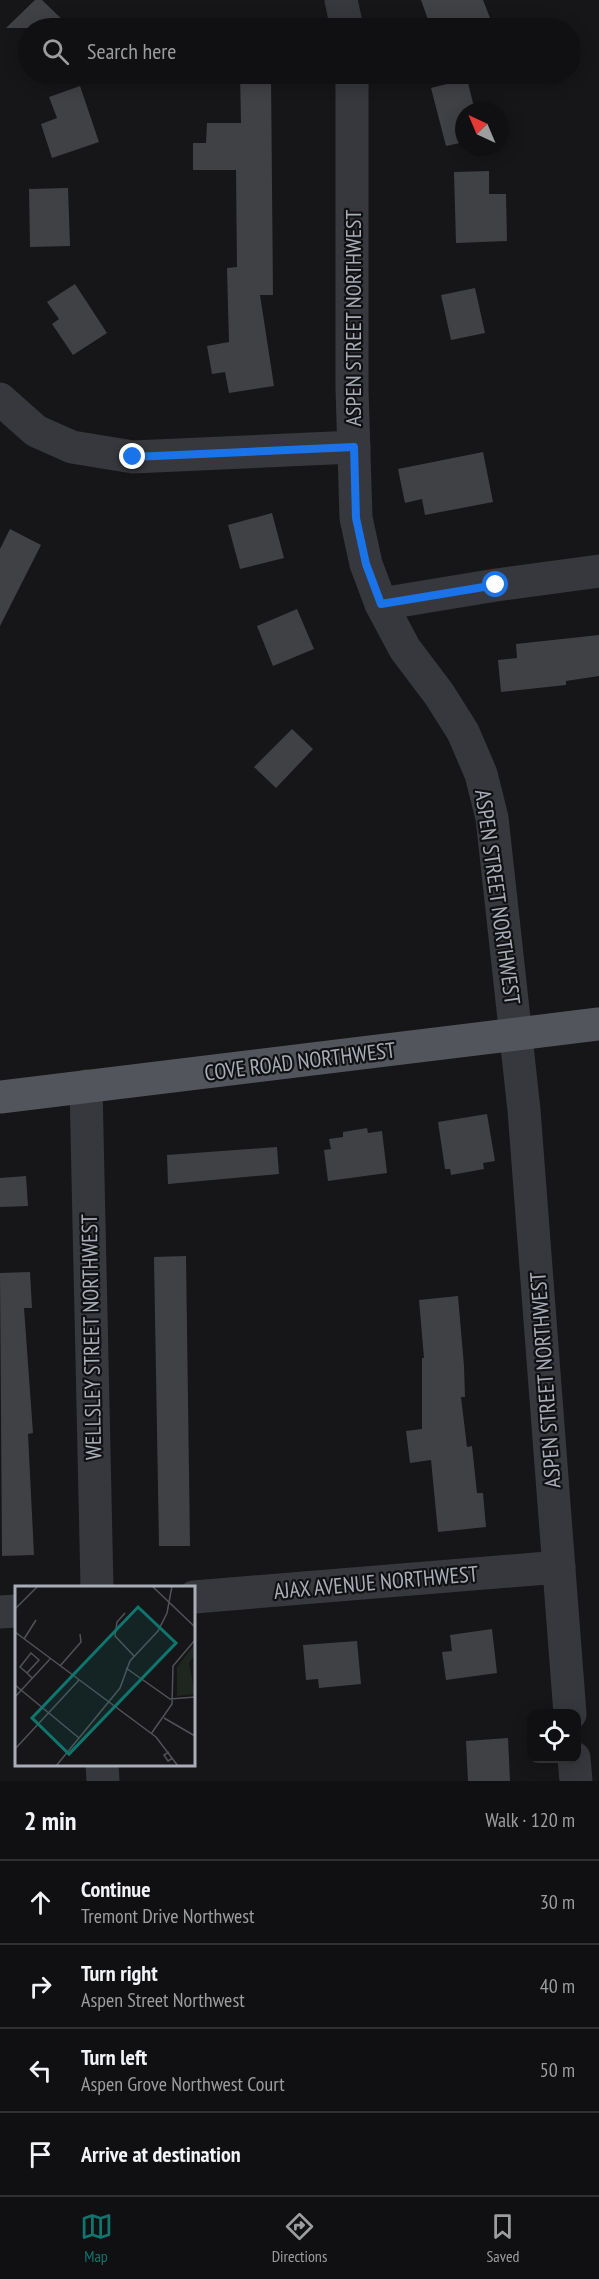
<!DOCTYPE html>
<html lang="en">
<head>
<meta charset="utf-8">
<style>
  :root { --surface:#101012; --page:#19191b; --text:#f1f3f6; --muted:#9c9d9f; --line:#303032; --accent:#0f766e }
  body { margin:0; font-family:"PT Sans Narrow",sans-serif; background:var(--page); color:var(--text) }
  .controls { position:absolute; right:18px; bottom:18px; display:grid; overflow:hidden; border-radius:12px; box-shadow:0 3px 15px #0003 }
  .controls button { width:54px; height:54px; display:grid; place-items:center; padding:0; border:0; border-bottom:2px solid var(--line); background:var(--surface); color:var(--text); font:30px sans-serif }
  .compass { position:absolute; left:455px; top:102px; width:54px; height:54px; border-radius:50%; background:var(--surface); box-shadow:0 3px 15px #0003; rotate:316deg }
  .stop { position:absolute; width:18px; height:18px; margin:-14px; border:4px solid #1a73e8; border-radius:50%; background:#fff }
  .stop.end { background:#1a73e8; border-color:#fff; box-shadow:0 2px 6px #0008 }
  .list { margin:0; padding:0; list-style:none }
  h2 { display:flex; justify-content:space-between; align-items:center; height:78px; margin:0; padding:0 24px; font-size:26px }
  h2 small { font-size:20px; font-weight:400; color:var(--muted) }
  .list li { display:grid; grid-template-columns:39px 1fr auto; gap:18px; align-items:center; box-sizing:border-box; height:84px; padding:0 24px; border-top:2px solid var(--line) }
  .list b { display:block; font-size:22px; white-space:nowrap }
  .list p { margin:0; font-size:20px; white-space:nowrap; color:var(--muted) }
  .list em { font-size:20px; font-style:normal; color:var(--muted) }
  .icon { flex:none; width:33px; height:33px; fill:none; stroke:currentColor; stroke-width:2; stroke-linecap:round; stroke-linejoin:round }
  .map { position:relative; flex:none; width:599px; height:1781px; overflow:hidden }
  .search { position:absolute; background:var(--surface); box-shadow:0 3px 15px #0003; left:18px; right:18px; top:18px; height:66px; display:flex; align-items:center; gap:15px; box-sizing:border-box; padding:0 21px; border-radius:33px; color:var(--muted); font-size:22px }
  .sheet { height:414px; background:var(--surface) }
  nav { display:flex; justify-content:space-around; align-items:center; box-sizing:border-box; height:84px; border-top:2px solid var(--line); background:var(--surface); font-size:16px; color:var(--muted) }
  nav a { display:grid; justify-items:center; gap:3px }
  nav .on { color:var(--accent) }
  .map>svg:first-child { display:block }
  .building { fill:#404145 }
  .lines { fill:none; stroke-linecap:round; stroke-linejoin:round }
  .minor { stroke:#37383d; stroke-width:33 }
  .major { stroke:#53555c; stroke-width:33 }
  .route { stroke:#1a73e8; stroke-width:8 }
  .labels { text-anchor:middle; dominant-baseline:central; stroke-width:4.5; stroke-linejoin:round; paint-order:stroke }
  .street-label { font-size:22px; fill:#a8adb8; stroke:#111113 }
  .inset-road { fill:none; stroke:#505258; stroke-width:1.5 }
  .view { fill:#0f766e; fill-opacity:0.15; stroke:#0f766e; stroke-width:3 }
  .inset-edge { fill:none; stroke:#a8adb8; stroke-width:3 }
</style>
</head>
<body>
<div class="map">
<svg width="599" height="1781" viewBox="0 0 599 1781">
  <rect width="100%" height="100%" fill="#161618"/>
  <!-- building -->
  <g class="building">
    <polygon points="35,0 42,0 71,28 6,28"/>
    <polygon points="421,0 483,0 490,18 461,28 431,28"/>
    <polygon points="240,74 271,74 273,295 260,295 274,386 229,393 225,372 212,374 207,346 229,342 227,268 237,267 236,170 193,170 193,143 206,143 207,123 241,123"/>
    <polygon points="467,79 475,111 464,111 464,142 446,146 431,88"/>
    <polygon points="80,86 99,142 52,158 41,124 57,118 49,97"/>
    <polygon points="489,171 489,194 506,194 507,241 456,243 454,172"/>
    <polygon points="68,188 70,246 30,247 29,189"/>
    <polygon points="75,284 107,333 73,355 52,324 59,319 47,302"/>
    <polygon points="475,288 485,333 451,340 441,295"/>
    <polygon points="483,452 493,502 425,515 422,499 405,503 398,469"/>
    <polygon points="272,513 284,558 240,569 228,525"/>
    <polygon points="10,529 41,545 0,626 0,549"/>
    <polygon points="297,609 314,649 273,666 257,626"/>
    <polygon points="599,635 599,676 566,681 566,685 501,692 498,660 517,658 516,644"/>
    <polygon points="292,729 313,749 276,788 254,767"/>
    <polygon points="487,1114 495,1161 483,1163 484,1169 451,1175 450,1169 445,1169 438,1122"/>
    <polygon points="367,1128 368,1133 382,1131 387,1173 328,1181 324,1150 331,1149 329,1139 343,1137 343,1132"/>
    <polygon points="277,1147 279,1174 168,1184 167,1155"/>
    <polygon points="26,1176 28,1206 0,1207 0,1178"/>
    <polygon points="186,1256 190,1546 159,1546 154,1257"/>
    <polygon points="30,1272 32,1308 24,1308 33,1433 28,1434 34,1555 2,1556 0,1273"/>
    <polygon points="458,1296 464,1366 465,1397 461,1397 467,1447 472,1446 477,1493 483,1493 486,1527 438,1532 431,1460 410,1463 406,1431 422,1429 422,1358 424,1358 419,1300"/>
    <polygon points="492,1629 497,1673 446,1680 442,1652 452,1651 450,1635"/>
    <polygon points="357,1641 361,1684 319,1688 318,1679 306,1680 303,1645"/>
    <polygon points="508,1738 510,1781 468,1781 466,1741"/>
  </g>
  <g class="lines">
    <!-- minor -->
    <g class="minor">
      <polyline points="341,0 347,28"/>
      <polyline points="352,74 352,389 356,518 366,564 381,604 405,649 439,694 463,732 481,774 492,818 524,1110 570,1714"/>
      <polyline points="0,399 36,431 72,447 133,457 354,447"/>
      <polyline points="381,604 496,585 599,571"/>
      <polyline points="86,1086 97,1588"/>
      <polyline points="194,1597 559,1567"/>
      <polyline points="0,1612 16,1611"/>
      <polyline points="574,1758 576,1781"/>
      <polyline points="102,1764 103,1781"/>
    </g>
    <!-- major -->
    <polyline class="major" points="0,1097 599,1024"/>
  </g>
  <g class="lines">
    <!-- route -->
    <polyline class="route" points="133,457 354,447 356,518 366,564 381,604 496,585"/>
  </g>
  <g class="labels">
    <!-- street labels -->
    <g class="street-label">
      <text transform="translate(353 318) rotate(-90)">ASPEN STREET NORTHWEST</text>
      <text transform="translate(498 897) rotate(82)">ASPEN STREET NORTHWEST</text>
      <text transform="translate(300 1061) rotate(-7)">COVE ROAD NORTHWEST</text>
      <text transform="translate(91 1337) rotate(-91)">WELLSLEY STREET NORTHWEST</text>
      <text transform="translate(545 1380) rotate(-94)">ASPEN STREET NORTHWEST</text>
      <text transform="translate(376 1582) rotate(-5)">AJAX AVENUE NORTHWEST</text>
    </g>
  </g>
  <!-- overview -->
  <g transform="translate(15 1586)">
    <rect width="180" height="180" fill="#161618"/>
    <path d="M180 58V68L174 77 180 108 162 110V81Z" fill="#1e261f"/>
    <path class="inset-road" d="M137 0 180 41M0 23 23 0M110 27 102 36 100 50 119 70M0 46 141 151 163 180M9 53 21 34M45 80 66 56 65 48M111 82 155 113 180 111M12 87 24 74 16 67 5 81 12 87 17 92M0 99 64 152M0 111 35 73M149 132 180 150M136 148 157 118 158 80 180 54M0 163 64 94M154 166 149 169 153 175 158 172M41 180 105 102 115 75 143 45 152 27 157 0"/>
    <path class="view" d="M123 21 161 57 54 168 17 132Z"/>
    <rect width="180" height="180" class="inset-edge"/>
  </g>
</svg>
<div class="controls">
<button><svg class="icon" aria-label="locate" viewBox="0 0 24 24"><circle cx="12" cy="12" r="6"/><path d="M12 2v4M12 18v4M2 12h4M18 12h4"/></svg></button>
</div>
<svg class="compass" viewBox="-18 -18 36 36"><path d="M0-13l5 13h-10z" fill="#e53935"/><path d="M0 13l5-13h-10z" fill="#9c9d9f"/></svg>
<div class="stop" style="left:496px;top:585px"></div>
<div class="stop end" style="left:133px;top:457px"></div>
<div class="search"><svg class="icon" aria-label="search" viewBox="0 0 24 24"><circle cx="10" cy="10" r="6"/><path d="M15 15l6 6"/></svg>Search here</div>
</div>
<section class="sheet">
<h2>2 min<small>Walk · 120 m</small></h2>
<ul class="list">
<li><svg class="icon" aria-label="ahead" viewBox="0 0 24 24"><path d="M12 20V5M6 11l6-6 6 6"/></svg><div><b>Continue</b><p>Tremont Drive Northwest</p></div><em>30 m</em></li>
<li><svg class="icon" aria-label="right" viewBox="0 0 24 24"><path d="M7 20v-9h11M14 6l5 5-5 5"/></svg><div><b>Turn right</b><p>Aspen Street Northwest</p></div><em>40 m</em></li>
<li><svg class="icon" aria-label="left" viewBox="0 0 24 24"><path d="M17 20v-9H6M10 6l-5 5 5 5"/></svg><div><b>Turn left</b><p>Aspen Grove Northwest Court</p></div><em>50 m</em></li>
<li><svg class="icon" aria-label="arrive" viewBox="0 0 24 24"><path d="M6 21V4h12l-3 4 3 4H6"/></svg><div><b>Arrive at destination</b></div></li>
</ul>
</section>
<nav>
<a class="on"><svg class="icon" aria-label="map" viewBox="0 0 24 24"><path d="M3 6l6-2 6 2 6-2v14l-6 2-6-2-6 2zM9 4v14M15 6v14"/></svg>Map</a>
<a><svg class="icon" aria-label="directions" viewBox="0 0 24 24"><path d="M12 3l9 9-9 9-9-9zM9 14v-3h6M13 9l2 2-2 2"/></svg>Directions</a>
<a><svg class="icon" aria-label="saved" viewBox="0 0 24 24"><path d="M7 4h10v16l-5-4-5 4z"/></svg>Saved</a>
</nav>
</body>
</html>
